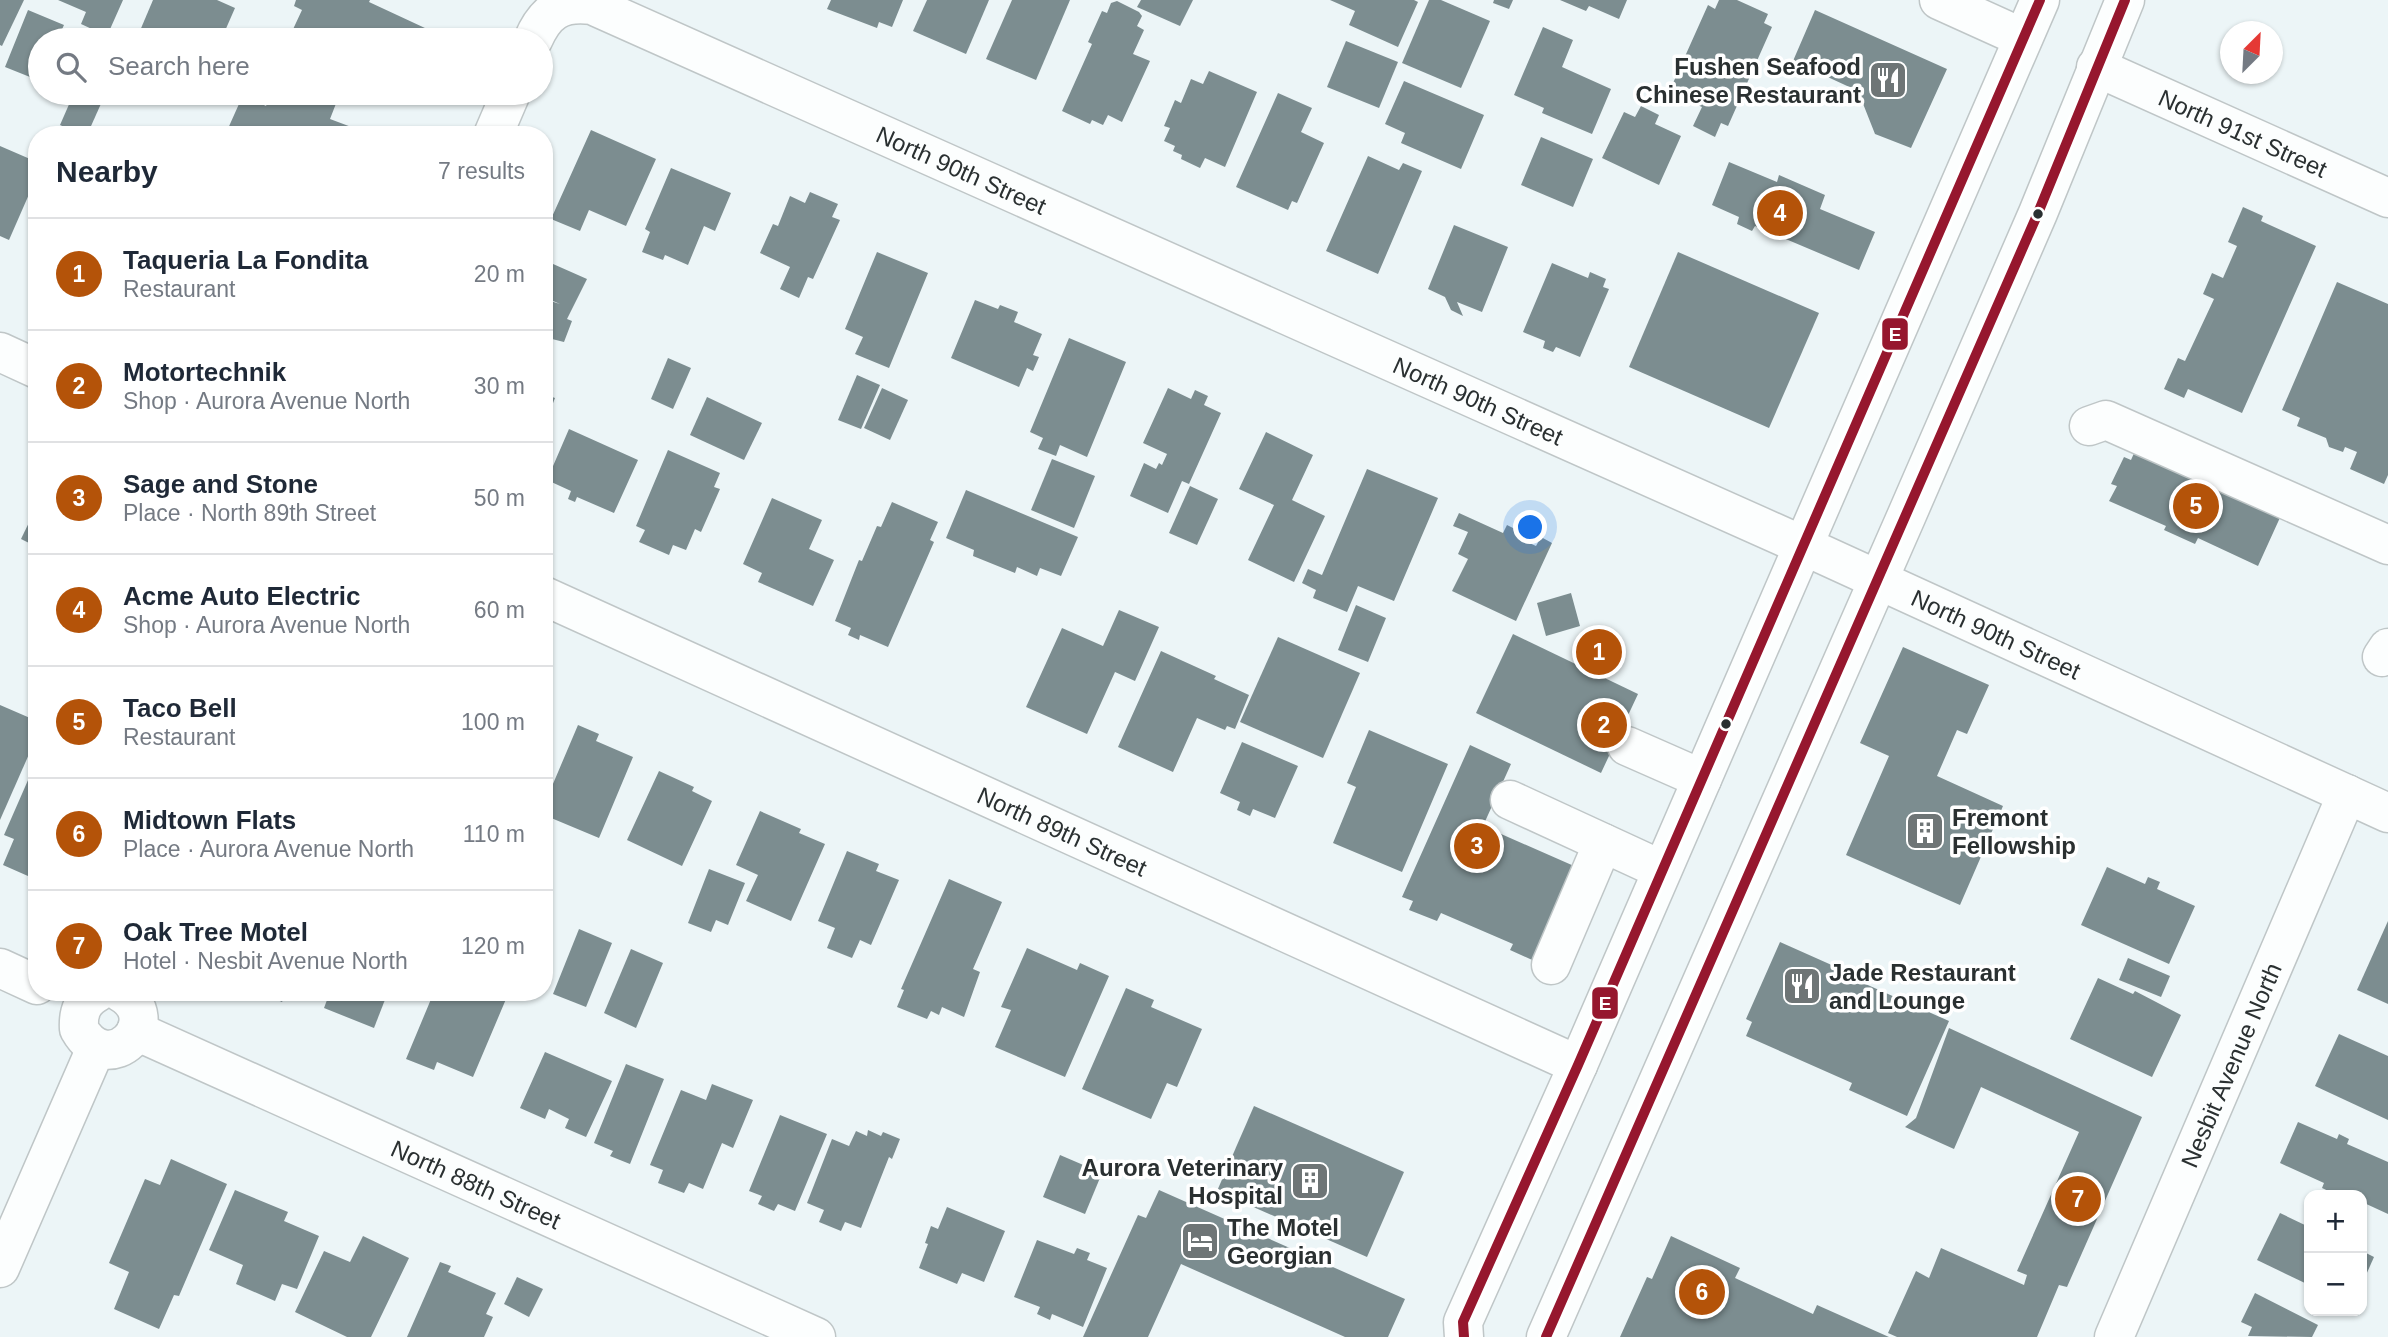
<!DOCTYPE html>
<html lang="en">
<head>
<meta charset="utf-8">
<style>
  :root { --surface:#fff; --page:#f2f2f3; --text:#1f2937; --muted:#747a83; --line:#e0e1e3; --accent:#b45309 }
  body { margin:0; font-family:Arial,sans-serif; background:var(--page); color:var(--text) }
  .controls { position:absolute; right:21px; bottom:21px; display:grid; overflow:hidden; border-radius:14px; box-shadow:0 2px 5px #0004 }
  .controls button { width:63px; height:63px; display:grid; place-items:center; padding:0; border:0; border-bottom:2px solid var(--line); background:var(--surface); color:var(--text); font:35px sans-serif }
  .compass { position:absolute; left:2220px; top:21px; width:63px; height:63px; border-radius:50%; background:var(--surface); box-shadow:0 2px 5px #0004; rotate:24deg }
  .you { position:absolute; left:1531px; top:528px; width:24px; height:24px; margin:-18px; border:5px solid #fff; border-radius:50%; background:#1a73e8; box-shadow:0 0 0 10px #1a73e833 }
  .badge { display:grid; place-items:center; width:46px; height:46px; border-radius:50%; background:var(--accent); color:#fff; font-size:23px; font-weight:700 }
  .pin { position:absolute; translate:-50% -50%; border:4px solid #fff; box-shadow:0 2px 7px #0006 }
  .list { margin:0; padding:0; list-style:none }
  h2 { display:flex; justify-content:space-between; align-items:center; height:91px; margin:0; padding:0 28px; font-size:30px }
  h2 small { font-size:23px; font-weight:400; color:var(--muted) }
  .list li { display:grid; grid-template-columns:46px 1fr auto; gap:21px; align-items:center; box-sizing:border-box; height:112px; padding:0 28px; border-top:2px solid var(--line) }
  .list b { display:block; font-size:26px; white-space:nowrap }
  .list p { margin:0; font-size:23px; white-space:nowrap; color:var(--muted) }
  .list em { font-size:23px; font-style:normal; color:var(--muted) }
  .icon { flex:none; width:38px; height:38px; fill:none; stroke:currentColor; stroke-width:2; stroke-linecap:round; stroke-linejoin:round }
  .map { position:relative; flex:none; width:2388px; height:1337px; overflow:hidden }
  .search { position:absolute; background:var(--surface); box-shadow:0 2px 5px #0004; left:28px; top:28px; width:525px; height:77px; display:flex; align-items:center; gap:18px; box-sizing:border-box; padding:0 24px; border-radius:38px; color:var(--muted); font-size:26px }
  .panel { position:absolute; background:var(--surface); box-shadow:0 2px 5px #0004; left:28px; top:126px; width:525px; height:875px; border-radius:28px }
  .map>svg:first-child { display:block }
  .building { fill:#7c8d90 }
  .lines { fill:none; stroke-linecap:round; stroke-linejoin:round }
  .minor-casing { stroke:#bfc6c7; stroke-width:41 }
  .highway-casing { stroke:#bfc6c7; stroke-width:41 }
  .minor { stroke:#fcfefe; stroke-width:38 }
  .highway { stroke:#fcfefe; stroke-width:38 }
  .bus-1-casing { stroke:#fff; stroke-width:16 }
  .bus-1 { stroke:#96172e; stroke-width:10 }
  .bus-dot { fill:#2a3031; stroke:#fff; stroke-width:2.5 }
  .labels { text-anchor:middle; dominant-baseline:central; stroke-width:7; stroke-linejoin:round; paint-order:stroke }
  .poi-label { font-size:24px; font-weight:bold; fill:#2a3031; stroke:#fff; text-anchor:start }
  .street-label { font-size:24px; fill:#2a3031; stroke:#fff }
  .line-badge { stroke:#fff; stroke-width:2.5 }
  .badge-label { font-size:19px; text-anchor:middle; font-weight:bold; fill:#fff }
</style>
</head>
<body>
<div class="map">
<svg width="2388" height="1337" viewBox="0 0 2388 1337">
  <rect width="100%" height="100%" fill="#ecf5f7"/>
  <!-- building -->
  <g class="building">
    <polygon points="0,0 24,0 2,46 0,45"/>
    <polygon points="58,0 123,0 107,36 81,24 86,12"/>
    <polygon points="153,0 217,0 235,8 221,40 158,40 139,33"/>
    <polygon points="296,0 370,0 369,2 440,35 437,40 288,40 302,10 294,6"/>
    <polygon points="831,0 903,0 892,27 879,22 877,28 827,9"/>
    <polygon points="927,0 989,0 966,54 913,31"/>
    <polygon points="1012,0 1070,0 1036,80 986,59"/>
    <polygon points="1141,0 1193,0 1180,26 1137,7"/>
    <polygon points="1330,0 1414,0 1418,2 1398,47 1349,25 1355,11"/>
    <polygon points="1429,0 1441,0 1490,21 1461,88 1402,63"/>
    <polygon points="1494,0 1513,0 1509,9 1493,3"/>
    <polygon points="1560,0 1627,0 1619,19 1589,6 1586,11"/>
    <polygon points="1719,0 1737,0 1768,14 1764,23 1772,27 1728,126 1721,123 1715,137 1693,126 1702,107 1669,92 1708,5 1715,9"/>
    <polygon points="1117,1 1139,12 1142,16 1137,26 1144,30 1133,54 1150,61 1122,122 1108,115 1103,125 1092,120 1090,124 1062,111 1092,44 1088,42 1102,11 1107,13 1111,3"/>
    <polygon points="28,10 64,25 57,40 40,40 40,81 5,67"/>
    <polygon points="1815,10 1947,69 1911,148 1875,134 1858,91 1793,61"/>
    <polygon points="1543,27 1573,40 1562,67 1611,89 1592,134 1542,113 1544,108 1514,95"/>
    <polygon points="1346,41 1398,62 1379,108 1327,87"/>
    <polygon points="1209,71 1257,92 1225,167 1205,158 1200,168 1181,159 1182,155 1173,151 1175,146 1164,141 1170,128 1164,126 1175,100 1181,103 1191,79 1203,84"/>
    <polygon points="1404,81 1484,115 1461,169 1401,143 1405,133 1385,124"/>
    <polygon points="74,93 95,93 104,97 87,135 81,135 60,125"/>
    <polygon points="272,93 319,93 337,101 330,119 354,128 351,135 231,135 226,133 243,95 266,106"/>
    <polygon points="388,93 413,93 409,102"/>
    <polygon points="1278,93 1312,108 1301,132 1324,143 1297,203 1292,201 1288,210 1236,187"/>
    <polygon points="1641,106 1659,115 1655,124 1681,136 1659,185 1602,158 1624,112 1635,117"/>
    <polygon points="591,130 656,159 626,226 589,210 580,231 551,219"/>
    <polygon points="1541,137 1593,159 1573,207 1521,185"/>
    <polygon points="0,146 37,162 37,176 9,240 0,236"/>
    <polygon points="1368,156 1399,170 1403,163 1422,171 1378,274 1326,251"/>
    <polygon points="1729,162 1777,182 1779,175 1825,195 1820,209 1875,232 1859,270 1755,226 1752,231 1737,224 1739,217 1712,205"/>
    <polygon points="671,168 731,193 715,231 704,226 688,265 665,255 663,260 642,252 650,232 645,229"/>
    <polygon points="810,192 838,204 832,217 840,220 813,279 808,277 799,298 780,289 790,267 760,253 773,224 778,226 790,196 805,203"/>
    <polygon points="2243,207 2263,216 2261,221 2316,246 2242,413 2188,389 2184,398 2164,389 2178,358 2185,361 2214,299 2203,294 2212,273 2223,278 2237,246 2228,242"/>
    <polygon points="1454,225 1508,247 1482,312 1457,302 1463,316 1451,310 1445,297 1428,289"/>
    <polygon points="877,252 928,273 889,368 855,354 863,337 845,329"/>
    <polygon points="1678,252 1819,313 1769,428 1629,367"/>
    <polygon points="544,260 587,279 567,319 572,321 564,342 544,337 544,299 560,304 544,297"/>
    <polygon points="1552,263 1588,278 1590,272 1606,279 1603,287 1609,289 1580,357 1556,347 1553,352 1543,348 1545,341 1523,332"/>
    <polygon points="2337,282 2388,304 2388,475 2384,484 2350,469 2357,452 2345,447 2343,452 2329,447 2326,438 2297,426 2300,418 2282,410"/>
    <polygon points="975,300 998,309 1000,305 1018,312 1014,322 1042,334 1033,355 1039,357 1033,371 1027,368 1019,387 951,358"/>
    <polygon points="1069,338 1126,362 1087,457 1060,445 1056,456 1038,449 1043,438 1030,432"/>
    <polygon points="668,358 691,368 673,409 651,399"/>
    <polygon points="857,375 880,385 861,429 838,420"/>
    <polygon points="882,388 908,400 890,440 864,428"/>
    <polygon points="1168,388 1191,399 1195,390 1208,396 1204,405 1221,413 1189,484 1182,481 1168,513 1130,496 1144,463 1156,469 1159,463 1162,465 1167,454 1143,443"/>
    <polygon points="544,394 555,398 544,426"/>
    <polygon points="707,397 762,423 744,460 690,435"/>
    <polygon points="569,429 638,460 614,513 577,497 575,502 568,499 571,491 547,480"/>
    <polygon points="1266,432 1313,455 1292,500 1325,516 1294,582 1248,560 1274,505 1239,489"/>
    <polygon points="2138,444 2283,511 2258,566 2198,538 2195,544 2164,530 2166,526 2109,501 2117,486 2111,484 2124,457 2131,460"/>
    <polygon points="668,450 720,473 714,487 720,489 701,532 695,529 686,550 673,545 669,555 639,542 645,530 636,526"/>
    <polygon points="1052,459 1095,476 1074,528 1031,510"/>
    <polygon points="1367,469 1438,498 1394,601 1358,586 1347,612 1313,598 1316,590 1302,583 1308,569 1322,575"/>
    <polygon points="1190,486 1218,499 1197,545 1169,533"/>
    <polygon points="966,490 1078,537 1061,576 1040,568 1037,576 1017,567 1015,573 973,556 974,550 946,538"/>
    <polygon points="772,498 822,520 809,549 834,560 813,606 758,582 762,573 743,564"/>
    <polygon points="892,502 938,522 930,540 934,542 888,647 860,635 859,640 848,635 851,628 835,621 859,560 862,561 877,526 881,527"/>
    <polygon points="37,506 37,547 21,539"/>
    <polygon points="1459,513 1503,533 1507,525 1525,534 1523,540 1536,546 1541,537 1552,543 1516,621 1452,591 1468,559 1458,554 1468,532 1453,526"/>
    <polygon points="37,566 37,588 28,584"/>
    <polygon points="1571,593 1580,626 1546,636 1537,603"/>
    <polygon points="1356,605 1386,618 1368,662 1338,650"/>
    <polygon points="1119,610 1159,627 1135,681 1115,672 1087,734 1026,707 1062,628 1103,646"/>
    <polygon points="1513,634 1638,694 1601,773 1476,713"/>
    <polygon points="1278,637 1360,673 1323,758 1240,722"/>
    <polygon points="1903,647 1989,685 1967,734 1957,730 1937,776 2003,806 1960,905 1846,855 1889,756 1860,743"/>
    <polygon points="1161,651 1216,676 1214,679 1249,695 1235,729 1227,726 1225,730 1197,718 1173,772 1118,747"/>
    <polygon points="0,705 37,721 37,736 0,820"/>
    <polygon points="578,725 599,734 596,741 633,757 599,838 544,815 544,805"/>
    <polygon points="1369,730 1448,764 1402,872 1333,843 1356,787 1347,783"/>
    <polygon points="1242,742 1298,766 1275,818 1253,809 1250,816 1237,810 1240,802 1220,793"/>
    <polygon points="1470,745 1511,764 1483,826 1574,866 1541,964 1510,950 1513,944 1441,913 1437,921 1409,910 1413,901 1402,897"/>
    <polygon points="32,771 37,773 37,880 3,865 14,839 4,835"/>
    <polygon points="659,771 694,787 692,791 712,801 682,866 627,840"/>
    <polygon points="760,811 801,829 799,833 825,844 791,921 746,901 758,875 736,865"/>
    <polygon points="847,851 879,864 876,871 899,880 871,945 860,940 852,958 827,948 835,928 818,921"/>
    <polygon points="2107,867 2145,884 2148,877 2160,882 2157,889 2195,906 2169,964 2081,925"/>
    <polygon points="709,869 745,883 728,925 716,920 711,932 688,923"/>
    <polygon points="949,879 1002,902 973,969 980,972 964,1017 942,1007 939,1015 931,1011 927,1019 897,1007 904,990 901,989"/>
    <polygon points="2388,921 2388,1004 2357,990"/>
    <polygon points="579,929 612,943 586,1007 553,994"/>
    <polygon points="1780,942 1863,979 1861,982 1949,1021 1907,1116 1849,1090 1852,1083 1746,1036 1752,1022 1746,1019"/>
    <polygon points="1027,948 1077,970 1080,963 1109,976 1065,1077 995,1047 1011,1010 1001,1007"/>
    <polygon points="631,949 663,963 636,1028 604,1013"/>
    <polygon points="2128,958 2170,976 2161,997 2119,980"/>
    <polygon points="2098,978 2133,994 2135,991 2181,1015 2152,1077 2070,1039"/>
    <polygon points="1126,988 1154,1000 1151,1007 1202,1029 1177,1087 1167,1083 1151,1119 1082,1089"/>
    <polygon points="259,992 287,992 282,1002"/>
    <polygon points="330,992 388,992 374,1028 324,1008"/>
    <polygon points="434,992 509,992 473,1077 437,1062 434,1070 406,1059"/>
    <polygon points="1949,1028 2142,1117 2067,1287 2059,1285 2037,1337 1897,1337 1888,1333 1916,1271 1929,1278 1941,1248 2024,1285 2027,1275 2017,1271 2079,1132 1981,1087 1954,1149 1905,1127 1916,1118"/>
    <polygon points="2339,1034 2388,1056 2388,1120 2315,1086"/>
    <polygon points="545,1052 612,1081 586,1137 565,1128 569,1119 549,1109 545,1119 520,1108"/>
    <polygon points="626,1064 664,1079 630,1164 610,1156 613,1151 594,1143"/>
    <polygon points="712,1084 753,1100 733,1148 722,1143 703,1189 689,1183 684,1193 658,1183 663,1170 650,1165 681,1090 706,1100"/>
    <polygon points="1254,1106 1404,1172 1367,1257 1217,1191"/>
    <polygon points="780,1115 827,1134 795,1211 778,1204 774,1211 758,1204 762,1196 749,1191"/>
    <polygon points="2298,1122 2337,1139 2339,1134 2349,1139 2347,1144 2388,1162 2388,1214 2362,1202 2362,1195 2337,1195 2322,1188 2324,1183 2280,1163"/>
    <polygon points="868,1130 881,1136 883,1132 900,1139 892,1159 889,1157 861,1228 845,1222 841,1231 819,1222 824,1210 807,1203 832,1139 849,1146 856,1131 867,1136"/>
    <polygon points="1060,1155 1102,1173 1085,1214 1043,1197"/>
    <polygon points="171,1159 227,1184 179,1296 174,1295 159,1329 114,1309 129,1272 109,1263 145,1179 160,1185"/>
    <polygon points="235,1190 288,1212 284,1221 319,1236 297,1289 282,1284 275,1301 236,1284 243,1265 209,1250"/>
    <polygon points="1159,1190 1405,1299 1388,1337 1345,1337 1181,1264 1148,1337 1083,1337 1138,1215 1146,1218"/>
    <polygon points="947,1207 1005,1231 984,1282 962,1273 957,1284 919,1268 928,1244 925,1243 931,1226 938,1229"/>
    <polygon points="2280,1213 2309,1227 2309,1285 2257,1260"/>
    <polygon points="363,1236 409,1258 371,1337 347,1337 295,1312 324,1251 350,1262"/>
    <polygon points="1671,1236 1740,1268 1735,1278 1813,1314 1817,1305 1889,1337 1620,1337 1647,1277 1652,1279"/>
    <polygon points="1037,1240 1074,1254 1077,1248 1090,1253 1087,1260 1107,1268 1083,1327 1052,1314 1050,1320 1037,1314 1040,1307 1014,1297"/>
    <polygon points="2362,1251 2374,1257 2362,1284"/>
    <polygon points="440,1262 451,1266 448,1272 496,1293 486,1314 493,1317 484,1337 407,1337"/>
    <polygon points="517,1277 543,1289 529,1317 504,1304"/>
    <polygon points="2255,1293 2318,1325 2312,1337 2248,1336 2252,1327 2241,1322"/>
  </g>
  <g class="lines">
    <defs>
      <g id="minor">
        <polyline points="1939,0 2023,38"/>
        <path id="s1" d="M533 40C545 12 560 1 592 5L1802 545 2388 813"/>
        <path id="s2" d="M2096 67 2388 198"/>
        <polyline points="493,135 511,93"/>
        <polyline points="0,352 37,369"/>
        <polyline points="2089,426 2106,420 2388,545"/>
        <path id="s3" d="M544 596 1578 1065"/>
        <polyline points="2382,657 2388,648"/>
        <polyline points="1627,746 1702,779"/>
        <polyline points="1510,800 1662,870"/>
        <polyline points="1551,965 1603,843"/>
        <polyline points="0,968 37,985"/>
        <path d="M98 992C82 1001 78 1012 79 1029 109 1082 169 1020 120 992"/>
        <path id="s4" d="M136 1031 816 1337"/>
        <polyline points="0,1268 96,1048"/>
        <path id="s5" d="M2114 1337 2347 794"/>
      </g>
      <g id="highway">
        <polyline points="1464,1337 1463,1322 1578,1065 2040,0"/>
        <polyline points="1546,1337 1906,517 2038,213 2125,0"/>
      </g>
    </defs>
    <!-- minor casing -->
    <use href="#minor" class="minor-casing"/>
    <!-- highway casing -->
    <use href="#highway" class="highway-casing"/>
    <!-- minor -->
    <use href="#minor" class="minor"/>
    <!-- highway -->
    <use href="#highway" class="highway"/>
    <defs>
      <g id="bus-1">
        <polyline points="1464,1337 1463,1322 1578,1065 2040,0"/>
        <polyline points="1546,1337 2038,213 2125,0"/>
      </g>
    </defs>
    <!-- bus-1 casing -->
    <use href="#bus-1" class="bus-1-casing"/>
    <!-- bus-1 -->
    <use href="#bus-1" class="bus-1"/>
  </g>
  <!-- icons -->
  <defs>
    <symbol id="restaurant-square" viewBox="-11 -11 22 22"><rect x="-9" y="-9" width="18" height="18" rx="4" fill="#6e7576" stroke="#fff"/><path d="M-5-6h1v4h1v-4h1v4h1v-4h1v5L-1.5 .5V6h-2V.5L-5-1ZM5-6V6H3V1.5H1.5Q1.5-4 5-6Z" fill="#fff"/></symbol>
    <symbol id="building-square" viewBox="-11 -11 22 22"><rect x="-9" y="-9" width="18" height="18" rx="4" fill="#6e7576" stroke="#fff"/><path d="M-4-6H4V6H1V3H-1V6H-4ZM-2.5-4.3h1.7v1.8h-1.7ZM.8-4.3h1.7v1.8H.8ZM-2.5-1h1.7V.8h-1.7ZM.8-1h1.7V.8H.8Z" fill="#fff"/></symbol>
    <symbol id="hotel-square" viewBox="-11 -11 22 22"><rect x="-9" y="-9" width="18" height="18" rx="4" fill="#6e7576" stroke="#fff"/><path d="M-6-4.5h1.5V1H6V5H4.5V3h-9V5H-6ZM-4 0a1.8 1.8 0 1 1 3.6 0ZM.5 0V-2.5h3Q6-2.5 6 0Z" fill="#fff"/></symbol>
  </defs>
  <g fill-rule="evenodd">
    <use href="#restaurant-square" x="1866" y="58" width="44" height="44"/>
    <use href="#building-square" x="1903" y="809" width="44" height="44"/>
    <use href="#restaurant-square" x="1780" y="964" width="44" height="44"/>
    <use href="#building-square" x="1288" y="1159" width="44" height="44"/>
    <use href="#hotel-square" x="1178" y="1219" width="44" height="44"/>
  </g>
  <!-- markers -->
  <g class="bus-dot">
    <circle cx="2038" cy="214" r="6"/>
    <circle cx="1726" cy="724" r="6"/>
  </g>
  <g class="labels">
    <!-- poi labels -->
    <g class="poi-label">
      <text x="1861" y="66" text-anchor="end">Fushen Seafood<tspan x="1861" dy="28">Chinese Restaurant</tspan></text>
      <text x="1952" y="817">Fremont<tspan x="1952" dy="28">Fellowship</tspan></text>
      <text x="1829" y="972">Jade Restaurant<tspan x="1829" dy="28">and Lounge</tspan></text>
      <text x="1283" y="1167" text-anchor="end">Aurora Veterinary<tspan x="1283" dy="28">Hospital</tspan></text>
      <text x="1227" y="1227">The Motel<tspan x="1227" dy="28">Georgian</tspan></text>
    </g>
    <!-- street labels -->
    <g class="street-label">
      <text stroke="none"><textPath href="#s2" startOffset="161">North 91st Street</textPath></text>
      <text stroke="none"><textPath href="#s1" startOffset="480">North 90th Street</textPath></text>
      <text stroke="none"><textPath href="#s1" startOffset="1046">North 90th Street</textPath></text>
      <text stroke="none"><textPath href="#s1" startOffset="1614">North 90th Street</textPath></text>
      <text stroke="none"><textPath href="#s3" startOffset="569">North 89th Street</textPath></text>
      <text stroke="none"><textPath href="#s5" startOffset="296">Nesbit Avenue North</textPath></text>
      <text stroke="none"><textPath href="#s4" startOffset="373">North 88th Street</textPath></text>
    </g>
  </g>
  <g class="line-badge">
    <rect x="1881" y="317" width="28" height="34" rx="7" fill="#96172e"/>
    <rect x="1591" y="986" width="28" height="34" rx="7" fill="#96172e"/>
  </g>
  <g class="badge-label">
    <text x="1895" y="341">E</text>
    <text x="1605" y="1010">E</text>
  </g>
</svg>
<div class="controls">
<button>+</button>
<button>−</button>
</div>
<svg class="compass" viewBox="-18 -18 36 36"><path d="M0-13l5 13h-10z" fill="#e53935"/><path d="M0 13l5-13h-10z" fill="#747a83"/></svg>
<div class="you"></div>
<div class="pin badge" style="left:1599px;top:652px">1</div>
<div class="pin badge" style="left:1604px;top:725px">2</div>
<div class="pin badge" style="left:1477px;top:846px">3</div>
<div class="pin badge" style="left:1780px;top:213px">4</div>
<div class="pin badge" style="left:2196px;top:506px">5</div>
<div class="pin badge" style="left:1702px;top:1292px">6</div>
<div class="pin badge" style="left:2078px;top:1199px">7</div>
<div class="search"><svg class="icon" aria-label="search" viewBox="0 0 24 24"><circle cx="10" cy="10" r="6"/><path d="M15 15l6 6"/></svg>Search here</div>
<section class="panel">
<h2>Nearby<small>7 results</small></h2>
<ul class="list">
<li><span class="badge">1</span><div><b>Taqueria La Fondita</b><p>Restaurant</p></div><em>20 m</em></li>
<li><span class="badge">2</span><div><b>Motortechnik</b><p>Shop · Aurora Avenue North</p></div><em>30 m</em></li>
<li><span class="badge">3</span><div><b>Sage and Stone</b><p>Place · North 89th Street</p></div><em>50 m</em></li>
<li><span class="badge">4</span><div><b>Acme Auto Electric</b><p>Shop · Aurora Avenue North</p></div><em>60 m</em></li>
<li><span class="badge">5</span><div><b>Taco Bell</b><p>Restaurant</p></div><em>100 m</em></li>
<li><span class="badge">6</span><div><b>Midtown Flats</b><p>Place · Aurora Avenue North</p></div><em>110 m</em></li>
<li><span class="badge">7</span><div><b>Oak Tree Motel</b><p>Hotel · Nesbit Avenue North</p></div><em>120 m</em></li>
</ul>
</section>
</div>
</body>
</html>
